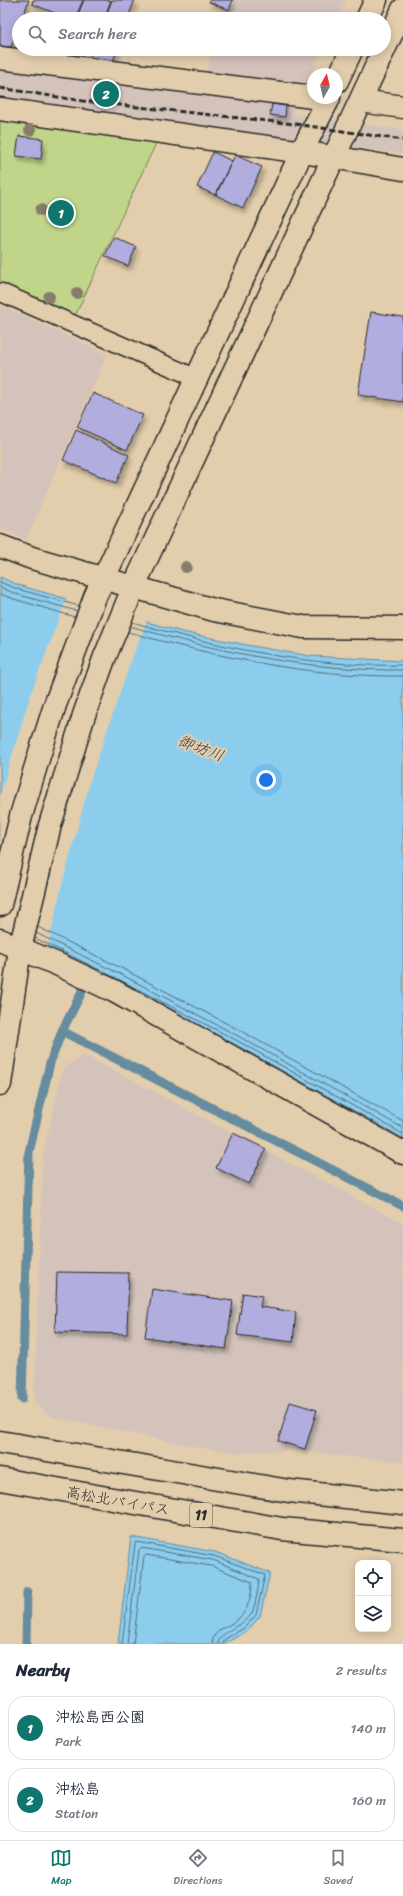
<!DOCTYPE html>
<html lang="en">
<head>
<meta charset="utf-8">
<style>
  :root { --surface:#fff; --page:#f2f2f3; --text:#1f2937; --muted:#747a83; --line:#e0e1e3; --accent:#0f766e }
  body { margin:0; font-family:Sriracha,"Klee One",sans-serif; background:var(--page); color:var(--text) }
  .controls { position:absolute; right:12px; bottom:12px; display:grid; overflow:hidden; border-radius:8px; box-shadow:0 2px 10px #0003 }
  .controls button { width:36px; height:36px; display:grid; place-items:center; padding:0; border:0; border-bottom:1px solid var(--line); background:var(--surface); color:var(--text); font:20px sans-serif }
  .compass { position:absolute; left:307px; top:68px; width:36px; height:36px; border-radius:50%; background:var(--surface); box-shadow:0 2px 10px #0003; rotate:8deg }
  .you { position:absolute; left:266px; top:780px; width:14px; height:14px; margin:-10px; border:3px solid #fff; border-radius:50%; background:#1a73e8; box-shadow:0 0 0 6px #1a73e833 }
  .badge { display:grid; place-items:center; width:26px; height:26px; border-radius:50%; background:var(--accent); color:#fff; font-size:13px; font-weight:700 }
  .pin { position:absolute; translate:-50% -50%; border:2px solid #fff; box-shadow:0 1px 4px #0006 }
  .list { margin:0; padding:0; list-style:none }
  h2 { display:flex; justify-content:space-between; align-items:center; height:52px; margin:0; padding:0 16px; font-size:17px }
  h2 small { font-size:13px; font-weight:400; color:var(--muted) }
  .list li { display:grid; grid-template-columns:26px 1fr auto; gap:12px; align-items:center; box-sizing:border-box; height:64px; margin:0 8px 8px; padding:0 8px; border:1px solid var(--line); border-radius:16px }
  .list b { display:block; font-size:15px; white-space:nowrap }
  .list p { margin:0; font-size:13px; white-space:nowrap; color:var(--muted) }
  .list em { font-size:13px; font-style:normal; color:var(--muted) }
  .icon { flex:none; width:22px; height:22px; fill:none; stroke:currentColor; stroke-width:2; stroke-linecap:round; stroke-linejoin:round }
  .map { position:relative; flex:none; width:403px; height:1644px; overflow:hidden }
  .search { position:absolute; background:var(--surface); box-shadow:0 2px 10px #0003; left:12px; right:12px; top:12px; height:44px; display:flex; align-items:center; gap:10px; box-sizing:border-box; padding:0 14px; border-radius:22px; color:var(--muted); font-size:15px }
  .sheet { height:196px; background:var(--surface) }
  nav { display:flex; justify-content:space-around; align-items:center; box-sizing:border-box; height:56px; border-top:1px solid var(--line); background:var(--surface); font-size:11px; color:var(--muted) }
  nav a { display:grid; justify-items:center; gap:2px }
  nav .on { color:var(--accent) }
  .map>svg:first-child { display:block }
  .built { fill:#d3c3bb }
  .green { fill:#c0d58a; stroke:#76805a }
  .water { fill:#8ccded; stroke:#658c9f }
  .pier { fill:#e2cdac }
  .lines { fill:none; stroke-linecap:round; stroke-linejoin:round }
  .shore { stroke:#526c79; stroke-width:1 }
  .stream { stroke:#658c9f; stroke-width:9 }
  .building { fill:#b1adde; stroke:#2b2b2b; filter:url(#shadow) }
  .service-casing { stroke:#2b2b2b; stroke-width:20 }
  .minor-casing { stroke:#2b2b2b; stroke-width:25 }
  .tertiary-casing { stroke:#2b2b2b; stroke-width:25 }
  .trunk-casing { stroke:#2b2b2b; stroke-width:25 }
  .service { stroke:#e2cdac; stroke-width:17 }
  .minor { stroke:#e2cdac; stroke-width:22 }
  .tertiary { stroke:#e2cdac; stroke-width:22 }
  .trunk { stroke:#e2cdac; stroke-width:22 }
  .rail { stroke:#2b2b2b; stroke-width:3; stroke-dasharray:6 3; stroke-linecap:butt }
  .tree { fill:#867d6a }
  .labels { text-anchor:middle; dominant-baseline:central; stroke-width:4; stroke-linejoin:round; paint-order:stroke }
  .shield { fill:#e2cdac; stroke:#625c52; stroke-width:1 }
  .shield-label { font-size:14px; font-weight:bold; fill:#2b2b2b }
  .street-label { font-size:15px; fill:#2b2b2b; stroke:#e2cdac }
  .water-label { font-size:16px; font-style:italic; fill:#3a4348; stroke:#e2cdac }
</style>
</head>
<body>
<div class="map">
<svg width="403" height="1644" viewBox="0 0 403 1644">
  <defs>
    <filter id="shadow"><feDropShadow dx="2.5" dy="4.5" stdDeviation="2" flood-color="#0004"/></filter>
  </defs>
  <rect width="100%" height="100%" fill="#e2cdac"/>
  <filter id="ink" filterUnits="userSpaceOnUse"><feTurbulence type="fractalNoise" baseFrequency=".025" numOctaves="2"/><feDisplacementMap in="SourceGraphic" scale="8" xChannelSelector="R" yChannelSelector="G"/><feConvolveMatrix kernelMatrix="1 2 1 2 8 2 1 2 1" color-interpolation-filters="sRGB"/></filter>
  <g filter="url(#ink)">
    <!-- built -->
    <g class="built">
      <polygon points="234,0 346,0 337,19 226,19"/>
      <polygon points="214,49 323,49 305,89 204,75"/>
      <polygon points="0,67 293,104 292,114 403,130 403,154 0,98"/>
      <polygon points="0,305 107,354 26,539 0,529"/>
      <polygon points="84,1055 403,1223 403,1462 286,1450 240,1453 197,1447 52,1417 34,1402 43,1154 63,1068"/>
    </g>
    <!-- green -->
    <polygon class="green" points="0,119 157,141 74,318 0,285"/>
    <!-- water -->
    <g class="water">
      <polygon points="0,577 18,585 182,632 252,646 310,656 403,661 403,1138 234,1044 118,983 0,926"/>
      <polygon points="131,1537 215,1552 270,1573 260,1616 247,1631 224,1644 118,1644"/>
    </g>
    <!-- pier -->
    <polygon class="pier" points="67,597 147,620 128,669 91,778 61,889 47,951 0,928 0,795 30,696"/>
    <g class="lines">
      <!-- shore -->
      <g class="shore">
        <polyline points="0,582 17,589 79,606"/>
        <polyline points="0,587 16,594 77,611"/>
        <polyline points="0,594 14,599 75,617"/>
        <path d="M132 622C219 647 312 668 403 665"/>
        <path d="M130 626C218 652 311 671 403 670"/>
        <path d="M128 632C217 657 310 677 403 676"/>
        <polyline points="38,927 125,970 241,1031 403,1121"/>
        <polyline points="36,933 122,975 238,1036 403,1128"/>
        <polyline points="35,938 120,980 236,1040 403,1134"/>
        <polyline points="122,1644 135,1544 137,1542 214,1556 265,1575 256,1615 244,1628 225,1639 223,1644"/>
        <path d="M127 1644 139 1550 141 1548 213 1560 259 1579C259 1586 255 1606 252 1613 244 1626 219 1631 218 1644"/>
        <path d="M133 1644 144 1557 146 1555 211 1566 252 1582C252 1595 248 1611 238 1619 228 1628 213 1628 212 1644"/>
      </g>
      <!-- stream -->
      <g class="stream">
        <polyline points="62,1031 403,1206"/>
        <polyline points="22,1399 29,1152 50,1063 62,1031 89,978"/>
        <polyline points="26,1644 27,1592"/>
      </g>
    </g>
    <!-- building -->
    <g class="building">
      <polygon points="0,0 29,0 22,19 19,19 19,26 11,47 0,46"/>
      <polygon points="33,0 83,0 75,19 70,19 32,4"/>
      <polygon points="84,0 111,0 104,19 76,19"/>
      <polygon points="112,0 135,0 127,19 113,19 106,16"/>
      <polygon points="210,0 233,0 229,10 209,2"/>
      <polygon points="93,49 118,49 112,63 89,59"/>
      <polygon points="272,104 286,106 285,117 270,115"/>
      <polygon points="19,136 43,139 41,159 16,156"/>
      <polygon points="213,152 232,161 215,195 197,187"/>
      <polygon points="235,155 262,167 243,208 216,195"/>
      <polygon points="114,237 136,247 128,266 105,256"/>
      <polygon points="371,312 403,317 403,402 358,395"/>
      <polygon points="93,393 143,415 127,450 77,427"/>
      <polygon points="76,430 129,455 116,483 63,460"/>
      <polygon points="233,1133 266,1149 249,1184 216,1168"/>
      <polygon points="57,1272 129,1273 127,1334 55,1332"/>
      <polygon points="152,1289 233,1301 226,1349 145,1337"/>
      <polygon points="243,1293 262,1296 260,1307 296,1312 293,1342 237,1335"/>
      <polygon points="290,1402 317,1410 305,1449 278,1441"/>
    </g>
    <g class="lines">
      <defs>
        <polyline id="service" points="0,292 196,378"/>
        <g id="minor">
          <polyline points="0,58 313,97"/>
          <polyline points="361,101 403,107"/>
          <polyline points="0,109 303,152 403,169"/>
          <polyline points="0,546 32,558 214,610 303,627 403,628"/>
          <polyline points="0,940 57,964 114,991 403,1153"/>
        </g>
        <g id="tertiary">
          <polyline points="367,19 376,0"/>
          <polyline points="337,81 352,49"/>
          <polyline points="0,905 21,816 38,759 55,705 95,597 305,145 329,98"/>
          <polyline points="0,1084 20,949 50,825 84,715 104,659 134,586 403,9"/>
        </g>
        <g id="trunk">
          <polyline points="0,1442 289,1491 403,1503"/>
          <polyline points="0,1479 282,1529 403,1540"/>
        </g>
      </defs>
      <!-- service casing -->
      <use href="#service" class="service-casing"/>
      <!-- minor casing -->
      <use href="#minor" class="minor-casing"/>
      <!-- tertiary casing -->
      <use href="#tertiary" class="tertiary-casing"/>
      <!-- trunk casing -->
      <use href="#trunk" class="trunk-casing"/>
      <!-- service -->
      <use href="#service" class="service"/>
      <!-- minor -->
      <use href="#minor" class="minor"/>
      <!-- tertiary -->
      <use href="#tertiary" class="tertiary"/>
      <!-- trunk -->
      <use href="#trunk" class="trunk"/>
      <!-- rail -->
      <polyline class="rail" points="0,88 83,101 295,124 403,140"/>
    </g>
    <!-- trees -->
    <g class="tree">
      <circle cx="30" cy="130" r="6"/>
      <circle cx="41" cy="210" r="6"/>
      <circle cx="77" cy="293" r="6"/>
      <circle cx="49" cy="297" r="6"/>
      <circle cx="186" cy="567" r="6"/>
    </g>
  </g>
  <g class="labels">
    <!-- shield labels -->
    <rect class="shield" x="190" y="1503" width="22" height="24" rx="3"/>
    <g class="shield-label">
      <text x="201" y="1515">11</text>
    </g>
    <!-- street labels -->
    <g class="street-label">
      <text transform="translate(118 1501) rotate(10)">高松北バイパス</text>
    </g>
    <!-- water labels -->
    <g class="water-label">
      <text transform="translate(201 748) rotate(21)">御坊川</text>
    </g>
  </g>
</svg>
<div class="controls">
<button><svg class="icon" aria-label="locate" viewBox="0 0 24 24"><circle cx="12" cy="12" r="6"/><path d="M12 2v4M12 18v4M2 12h4M18 12h4"/></svg></button>
<button><svg class="icon" aria-label="layers" viewBox="0 0 24 24"><path d="M12 4l9 5-9 5-9-5zM3 14l9 5 9-5"/></svg></button>
</div>
<svg class="compass" viewBox="-18 -18 36 36"><path d="M0-13l5 13h-10z" fill="#e53935"/><path d="M0 13l5-13h-10z" fill="#747a83"/></svg>
<div class="you"></div>
<div class="pin badge" style="left:61px;top:213px">1</div>
<div class="pin badge" style="left:106px;top:94px">2</div>
<div class="search"><svg class="icon" aria-label="search" viewBox="0 0 24 24"><circle cx="10" cy="10" r="6"/><path d="M15 15l6 6"/></svg>Search here</div>
</div>
<section class="sheet">
<h2>Nearby<small>2 results</small></h2>
<ul class="list">
<li><span class="badge">1</span><div><b>沖松島西公園</b><p>Park</p></div><em>140 m</em></li>
<li><span class="badge">2</span><div><b>沖松島</b><p>Station</p></div><em>160 m</em></li>
</ul>
</section>
<nav>
<a class="on"><svg class="icon" aria-label="map" viewBox="0 0 24 24"><path d="M3 6l6-2 6 2 6-2v14l-6 2-6-2-6 2zM9 4v14M15 6v14"/></svg>Map</a>
<a><svg class="icon" aria-label="directions" viewBox="0 0 24 24"><path d="M12 3l9 9-9 9-9-9zM9 14v-3h6M13 9l2 2-2 2"/></svg>Directions</a>
<a><svg class="icon" aria-label="saved" viewBox="0 0 24 24"><path d="M7 4h10v16l-5-4-5 4z"/></svg>Saved</a>
</nav>
</body>
</html>
